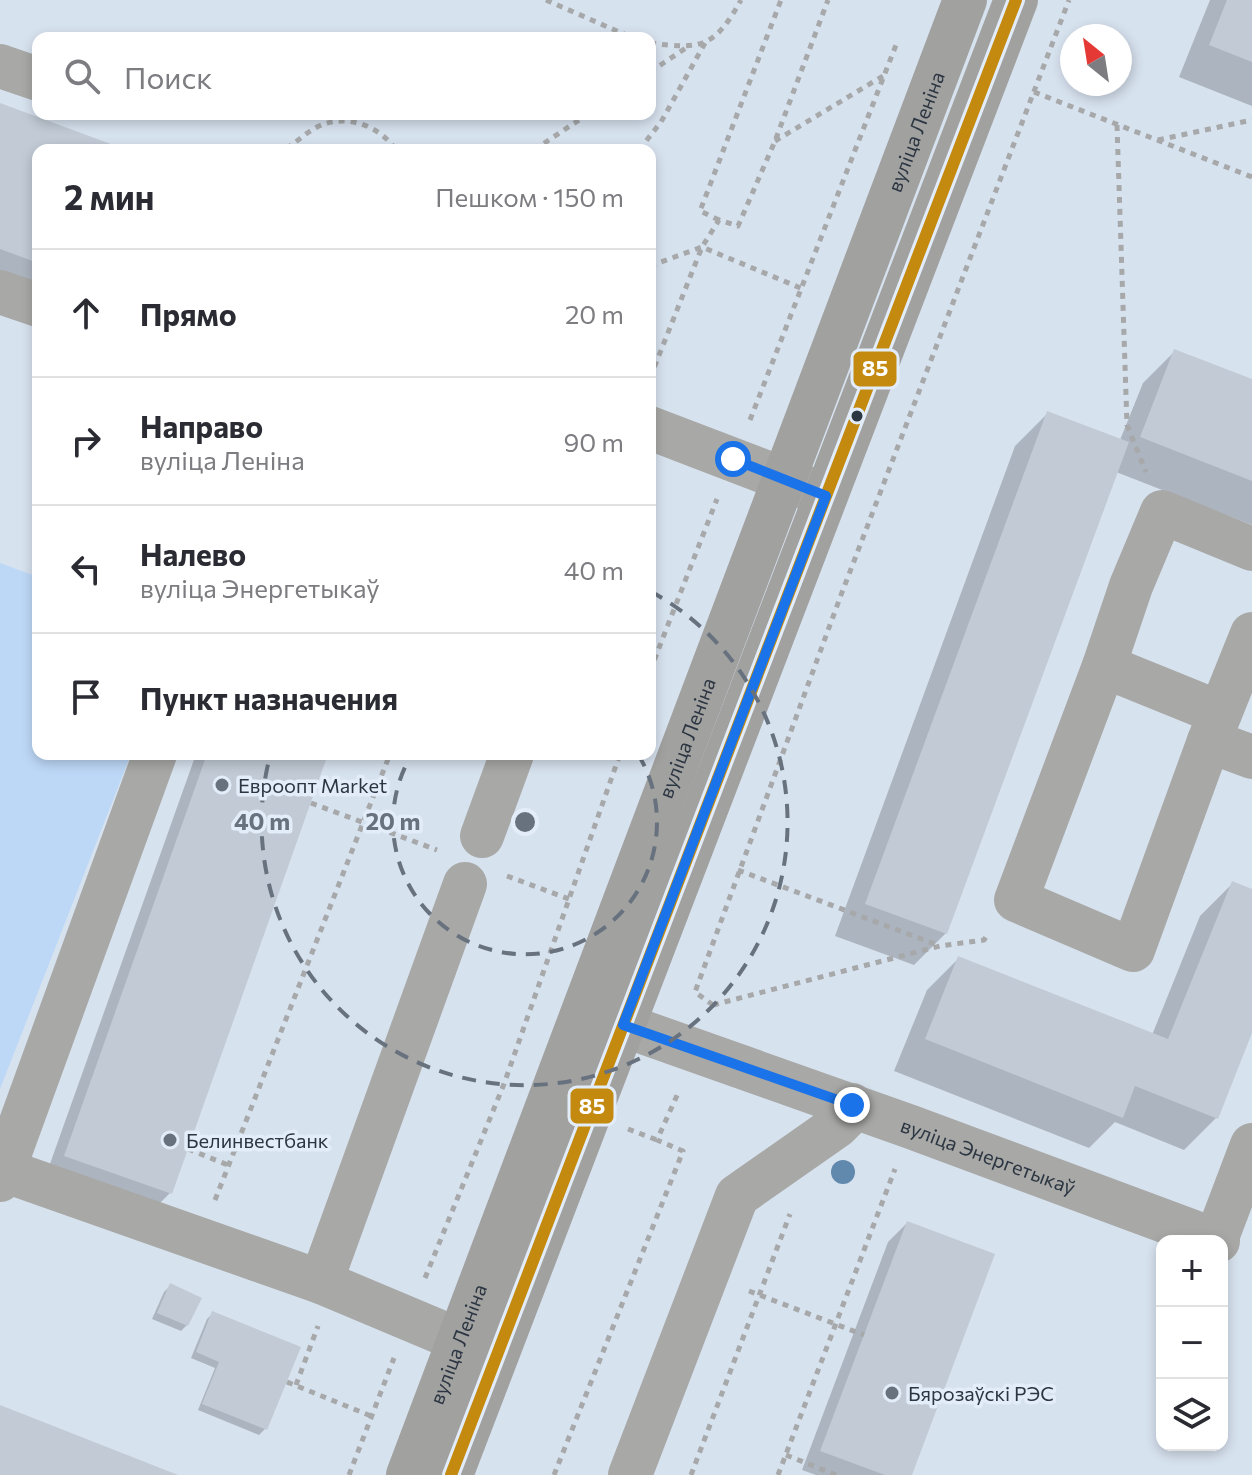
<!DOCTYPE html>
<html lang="ru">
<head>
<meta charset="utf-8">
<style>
  :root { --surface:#fff; --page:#f7f7f7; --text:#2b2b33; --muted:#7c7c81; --line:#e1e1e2 }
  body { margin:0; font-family:Commissioner,sans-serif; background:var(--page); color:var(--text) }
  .controls { position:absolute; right:24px; bottom:24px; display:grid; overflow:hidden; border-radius:16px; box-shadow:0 4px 12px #0003 }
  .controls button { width:72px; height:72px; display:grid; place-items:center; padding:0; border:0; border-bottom:2px solid var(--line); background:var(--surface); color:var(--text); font:40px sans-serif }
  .compass { position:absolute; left:1060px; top:24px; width:72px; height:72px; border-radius:50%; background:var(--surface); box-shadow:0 4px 12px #0003; rotate:330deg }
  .stop { position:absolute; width:24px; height:24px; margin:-18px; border:6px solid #1a73e8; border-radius:50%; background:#fff }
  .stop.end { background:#1a73e8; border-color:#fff; box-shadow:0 2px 8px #0008 }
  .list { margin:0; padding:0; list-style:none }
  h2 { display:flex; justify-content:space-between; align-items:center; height:104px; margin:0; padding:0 32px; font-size:34px }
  h2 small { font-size:26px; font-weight:400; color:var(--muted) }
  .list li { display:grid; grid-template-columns:52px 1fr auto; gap:24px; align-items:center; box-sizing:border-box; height:128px; padding:0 32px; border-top:2px solid var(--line) }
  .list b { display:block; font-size:30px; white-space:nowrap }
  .list p { margin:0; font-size:26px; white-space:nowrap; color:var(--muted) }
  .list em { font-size:26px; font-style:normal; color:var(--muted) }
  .icon { flex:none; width:44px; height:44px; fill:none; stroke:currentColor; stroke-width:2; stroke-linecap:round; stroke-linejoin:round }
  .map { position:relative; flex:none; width:1252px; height:1475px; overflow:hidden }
  .search { position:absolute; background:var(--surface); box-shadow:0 4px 12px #0003; left:32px; top:32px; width:624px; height:88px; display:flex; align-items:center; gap:20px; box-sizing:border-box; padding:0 28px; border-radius:16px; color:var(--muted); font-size:30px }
  .panel { position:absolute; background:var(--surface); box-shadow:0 4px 12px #0003; left:32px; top:144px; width:624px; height:616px; border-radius:16px }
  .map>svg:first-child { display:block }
  .green { fill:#bdd8f7 }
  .shadow { fill:#0003 }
  .building { fill:#c1cad5 }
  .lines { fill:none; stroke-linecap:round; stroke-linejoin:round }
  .path { stroke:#a7a8aa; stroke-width:5; stroke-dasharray:6 6; stroke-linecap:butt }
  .minor { stroke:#a8a8a6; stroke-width:44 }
  .major { stroke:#a1a1a0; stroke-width:44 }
  .bus-1-casing { stroke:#e3edfa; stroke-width:18 }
  .bus-1 { stroke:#c48a10; stroke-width:12 }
  .tree { fill:#6188ad }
  .route { stroke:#1a73e8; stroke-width:10 }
  .ring { fill:none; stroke:#68727f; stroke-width:4; stroke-dasharray:14 10 }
  .bus-dot { fill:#2c3642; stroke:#e3edfa; stroke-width:3 }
  .poi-dot { fill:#68727f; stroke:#e3edfa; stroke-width:3 }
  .labels { text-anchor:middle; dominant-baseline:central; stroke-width:7; stroke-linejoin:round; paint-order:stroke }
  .street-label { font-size:20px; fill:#2c3642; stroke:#e3edfa }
  .poi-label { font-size:20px; fill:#2c3642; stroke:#e3edfa; text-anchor:start }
  .centre { fill:#68727f; stroke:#e3edfa; stroke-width:4 }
  .ring-label { font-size:24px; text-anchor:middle; font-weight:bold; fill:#68727f; stroke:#e3edfa; stroke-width:7; stroke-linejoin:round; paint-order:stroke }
  .line-badge { stroke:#e3edfa; stroke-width:3 }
  .badge-label { font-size:22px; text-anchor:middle; font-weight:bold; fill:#fff }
</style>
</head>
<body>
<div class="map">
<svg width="1252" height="1475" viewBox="0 0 1252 1475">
  <rect width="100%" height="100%" fill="#d7e2ef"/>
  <!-- green -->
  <polygon class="green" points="0,563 38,577 38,754 131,754 0,1089"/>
  <!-- shadow -->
  <g class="shadow">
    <polygon points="1210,0 1252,0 1252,106 1179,77"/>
    <polygon points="0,105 123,150 38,150 38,289 0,275"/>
    <polygon points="187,114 205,114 200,119"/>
    <polygon points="1175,351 1252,381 1252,525 1116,472 946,933 914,965 835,936 1015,446 1047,414 1120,440 1143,383"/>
    <polygon points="196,754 327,754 170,1193 151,1212 46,1175"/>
    <polygon points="1232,884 1252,892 1252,1027 1216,1118 1184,1150 1115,1122 1089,1148 894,1071 927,990 959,958 1152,1035 1200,916"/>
    <polygon points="907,1223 910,1475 816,1475 802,1470 888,1242"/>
    <polygon points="170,1286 187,1325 181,1331 152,1319 164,1292"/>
    <polygon points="213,1313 265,1429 259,1435 198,1410 215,1368 191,1358 207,1319"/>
  </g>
  <!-- building -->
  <g class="building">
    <polygon points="1227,0 1252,0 1252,62 1209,45"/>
    <polygon points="0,103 127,150 38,150 38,263 0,249"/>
    <polygon points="1174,349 1252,379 1252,481 1140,437"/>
    <polygon points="1047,411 1129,442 947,934 865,904"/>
    <polygon points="207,754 328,754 172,1194 64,1156"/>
    <polygon points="1232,881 1252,889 1252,1033 1218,1119 1135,1086 1123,1118 925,1039 958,956 1168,1039"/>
    <polygon points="907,1221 995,1254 912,1475 885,1475 820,1451"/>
    <polygon points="170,1283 202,1298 188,1326 157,1313"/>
    <polygon points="212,1311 301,1347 267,1430 202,1404 219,1362 196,1352"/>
    <polygon points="0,1405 178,1475 0,1475"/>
  </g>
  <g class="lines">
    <!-- path -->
    <g class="path">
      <polyline points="546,0 633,38"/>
      <path d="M650 43C702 50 715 47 741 0"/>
      <polyline points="650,72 686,48"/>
      <polyline points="1034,92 1252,177"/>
      <polyline points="1117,125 1127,425 1146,472"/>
      <polyline points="1158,140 1252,120"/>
      <polyline points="775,141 883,76"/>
      <path d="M288 150 290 146C299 140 307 132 317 127 345 113 379 125 396 150"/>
      <polyline points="534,150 588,114"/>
      <polyline points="639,150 661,122 705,43"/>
      <polyline points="719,220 700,211 781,0"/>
      <polyline points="650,266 702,247 803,289"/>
      <polyline points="650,378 702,247 719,220 738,226 775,141 828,0"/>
      <polyline points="750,420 896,45"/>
      <polyline points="650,671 717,499"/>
      <polyline points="311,803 437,850"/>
      <polyline points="738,870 940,946"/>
      <polyline points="507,876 569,899"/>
      <polyline points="713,1005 695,992 841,595 1069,0"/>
      <polyline points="713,1005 940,946 984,940 988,934"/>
      <polyline points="628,1129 657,1140"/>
      <polyline points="188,1149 228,1165"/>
      <polyline points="215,1200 390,754"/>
      <polyline points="425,1278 504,1084 620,754"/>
      <polyline points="749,1291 864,1335"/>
      <polyline points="287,1382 371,1416"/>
      <polyline points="296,1385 318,1326"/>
      <polyline points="786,1455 836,1475"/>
      <polyline points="349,1475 394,1358"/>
      <polyline points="554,1475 683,1151 657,1140 679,1091"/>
      <polyline points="691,1475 790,1214"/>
      <polyline points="778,1475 895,1169"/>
    </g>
    <!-- minor -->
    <g class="minor">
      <polyline points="0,66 38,79"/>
      <polyline points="0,292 38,305"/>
      <polyline points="650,428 820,493"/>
      <polyline points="1252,549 1162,512 1131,586 1104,666 1016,900 1133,950 1209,741 1252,634"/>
      <polyline points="1104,666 1220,713"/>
      <polyline points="1209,741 1252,757"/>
      <polyline points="482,836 512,754"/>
      <path id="s1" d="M623 1025 911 1127 1218 1241"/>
      <polyline points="0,1169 321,1282 459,1340"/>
      <polyline points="0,1180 155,754"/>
      <polyline points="1216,1240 1252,1145"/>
      <polyline points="321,1282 465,884"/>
      <polyline points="630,1475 737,1196 837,1126 847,1116 852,1105"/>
    </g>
    <!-- major -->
    <g class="major">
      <path id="s2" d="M408 1475 965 0"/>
      <polyline points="451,1475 1016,0"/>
    </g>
    <defs>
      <polyline id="bus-1" points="451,1475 1016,0"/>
    </defs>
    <!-- bus-1 casing -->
    <use href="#bus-1" class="bus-1-casing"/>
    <!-- bus-1 -->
    <use href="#bus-1" class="bus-1"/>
  </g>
  <!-- trees -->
  <circle class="tree" cx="843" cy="1172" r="12"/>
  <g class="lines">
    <!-- route -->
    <polyline class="route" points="733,459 826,496 623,1025 852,1105"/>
  </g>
  <!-- distance rings -->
  <g class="ring">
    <path d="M638 754A132 132 0 1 1 412 754"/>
    <path d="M650 591A263 263 0 1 1 270 756"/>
  </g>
  <!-- markers -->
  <circle class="bus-dot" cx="857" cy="416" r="7"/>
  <g class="poi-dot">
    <circle cx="222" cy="785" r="8"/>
    <circle cx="170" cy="1140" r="8"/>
    <circle cx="892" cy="1393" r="8"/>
  </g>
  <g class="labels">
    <!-- street labels -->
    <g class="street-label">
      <text stroke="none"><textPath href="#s2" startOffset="1436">вуліца Леніна</textPath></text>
      <text stroke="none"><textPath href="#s2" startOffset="788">вуліца Леніна</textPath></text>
      <text stroke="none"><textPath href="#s1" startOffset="388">вуліца Энергетыкаў</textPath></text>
      <text stroke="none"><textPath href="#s2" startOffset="140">вуліца Леніна</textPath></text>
    </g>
    <!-- poi labels -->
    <g class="poi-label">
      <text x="238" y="785">Евроопт Market</text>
      <text x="186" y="1140">Белинвестбанк</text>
      <text x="908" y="1393">Бярозаўскі РЭС</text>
    </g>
  </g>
  <circle cx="525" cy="822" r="12" class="centre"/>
  <g class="ring-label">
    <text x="262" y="830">40 m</text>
    <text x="393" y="830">20 m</text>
  </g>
  <g class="line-badge">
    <rect x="852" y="350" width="46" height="38" rx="8" fill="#c48a10"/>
    <rect x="569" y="1087" width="46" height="38" rx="8" fill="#c48a10"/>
  </g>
  <g class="badge-label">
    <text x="875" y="376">85</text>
    <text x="592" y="1114">85</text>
  </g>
</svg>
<div class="controls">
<button>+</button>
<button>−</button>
<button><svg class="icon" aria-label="layers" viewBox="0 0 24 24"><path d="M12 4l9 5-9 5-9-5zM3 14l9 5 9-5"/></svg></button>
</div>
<svg class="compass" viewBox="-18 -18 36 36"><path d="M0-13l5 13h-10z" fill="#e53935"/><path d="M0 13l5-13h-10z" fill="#7c7c81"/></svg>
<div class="stop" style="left:733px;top:459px"></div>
<div class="stop end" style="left:852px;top:1105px"></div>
<div class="search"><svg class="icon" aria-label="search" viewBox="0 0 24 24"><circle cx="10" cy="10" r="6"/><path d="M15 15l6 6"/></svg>Поиск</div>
<section class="panel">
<h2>2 мин<small>Пешком · 150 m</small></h2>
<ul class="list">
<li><svg class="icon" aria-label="ahead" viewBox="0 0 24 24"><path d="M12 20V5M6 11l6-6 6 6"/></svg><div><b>Прямо</b></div><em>20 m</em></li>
<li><svg class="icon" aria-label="right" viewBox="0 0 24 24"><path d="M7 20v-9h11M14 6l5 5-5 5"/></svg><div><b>Направо</b><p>вуліца Леніна</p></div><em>90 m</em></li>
<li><svg class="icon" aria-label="left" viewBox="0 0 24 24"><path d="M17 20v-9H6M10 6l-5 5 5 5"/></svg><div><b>Налево</b><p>вуліца Энергетыкаў</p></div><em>40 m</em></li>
<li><svg class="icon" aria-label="arrive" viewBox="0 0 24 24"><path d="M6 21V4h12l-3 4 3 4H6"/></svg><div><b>Пункт назначения</b></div></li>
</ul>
</section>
</div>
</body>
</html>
